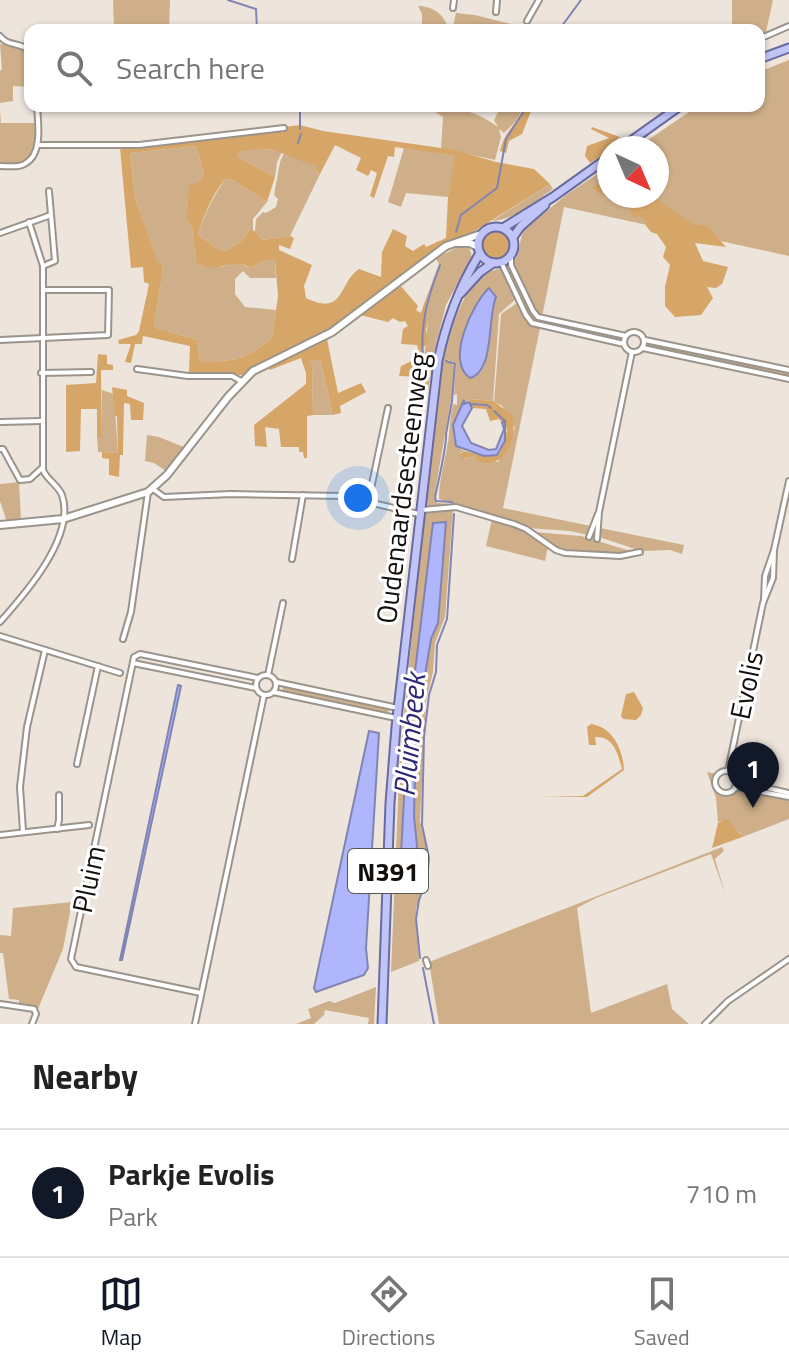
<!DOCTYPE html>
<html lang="en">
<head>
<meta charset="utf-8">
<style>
  :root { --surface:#fff; --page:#f2f2f2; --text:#222; --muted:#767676; --line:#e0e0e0; --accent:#111827 }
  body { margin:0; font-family:"Titillium Web",sans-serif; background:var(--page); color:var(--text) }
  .compass { position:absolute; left:597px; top:136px; width:72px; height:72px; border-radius:50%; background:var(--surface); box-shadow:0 2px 6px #0004; rotate:136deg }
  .you { position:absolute; left:358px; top:498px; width:28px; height:28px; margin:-20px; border:6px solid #fff; border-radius:50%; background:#1a73e8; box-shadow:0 0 0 12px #1a73e833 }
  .badge { display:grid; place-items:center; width:52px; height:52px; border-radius:50%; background:var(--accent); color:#fff; font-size:26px; font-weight:700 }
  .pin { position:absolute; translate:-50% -66px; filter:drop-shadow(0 2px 4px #0008) }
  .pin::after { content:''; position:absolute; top:42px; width:28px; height:24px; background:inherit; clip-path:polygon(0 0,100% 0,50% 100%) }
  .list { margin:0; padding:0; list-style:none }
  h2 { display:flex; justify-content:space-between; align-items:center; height:104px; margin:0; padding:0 32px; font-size:34px }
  h2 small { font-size:26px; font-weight:400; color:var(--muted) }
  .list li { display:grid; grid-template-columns:52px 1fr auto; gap:24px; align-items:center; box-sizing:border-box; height:128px; padding:0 32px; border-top:2px solid var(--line) }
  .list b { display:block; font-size:30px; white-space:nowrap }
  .list p { margin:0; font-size:26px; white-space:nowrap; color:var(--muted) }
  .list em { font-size:26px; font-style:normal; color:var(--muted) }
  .icon { flex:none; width:44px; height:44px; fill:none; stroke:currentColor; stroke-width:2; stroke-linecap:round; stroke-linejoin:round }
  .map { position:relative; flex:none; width:789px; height:1024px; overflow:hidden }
  .search { position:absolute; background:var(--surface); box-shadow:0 2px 6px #0004; left:24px; right:24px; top:24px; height:88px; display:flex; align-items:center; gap:20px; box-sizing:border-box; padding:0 28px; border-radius:16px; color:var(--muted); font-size:30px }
  .sheet { height:232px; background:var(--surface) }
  nav { display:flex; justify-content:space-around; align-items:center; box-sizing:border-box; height:112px; border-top:2px solid var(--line); background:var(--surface); font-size:22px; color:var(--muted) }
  nav a { display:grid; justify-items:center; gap:4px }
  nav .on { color:var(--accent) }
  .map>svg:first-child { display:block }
  .green { fill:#cfaf8a; fill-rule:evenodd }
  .forest { fill:#d6a568; fill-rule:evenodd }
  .water { fill:#b0b6fb; stroke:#8184b3; stroke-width:2 }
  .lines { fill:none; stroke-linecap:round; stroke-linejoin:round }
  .stream { stroke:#8184b3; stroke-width:2 }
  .minor-casing { stroke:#9b948b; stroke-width:8 }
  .secondary-casing { stroke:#9b948b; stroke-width:10 }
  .primary-casing { stroke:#696ba0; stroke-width:11 }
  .minor { stroke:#fff; stroke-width:4 }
  .secondary { stroke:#fff; stroke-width:6 }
  .primary { stroke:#c1c4f6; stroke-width:7 }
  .labels { text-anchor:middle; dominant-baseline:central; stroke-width:6; stroke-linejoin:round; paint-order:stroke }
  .shield { fill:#fff; stroke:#595755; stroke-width:2 }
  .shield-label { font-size:26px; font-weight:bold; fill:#120f0c }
  .street-label { font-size:28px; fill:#120f0c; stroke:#fff }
  .water-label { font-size:30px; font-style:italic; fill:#2e2876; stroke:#fff }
</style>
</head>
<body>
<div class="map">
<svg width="789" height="1024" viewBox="0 0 789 1024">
  <rect width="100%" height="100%" fill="#ede5dc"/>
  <!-- green -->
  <g class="green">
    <polygon points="113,0 170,0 169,30 114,30"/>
    <polygon points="732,0 773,0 766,32 759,35 759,30 732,30"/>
    <path d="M418 6C433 6 446 15 448 30H422V14Z"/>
    <polygon points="456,13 475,15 515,25 517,30 452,30"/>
    <polygon points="0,44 21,46 30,56 30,87 13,86 13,101 0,103 0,71 2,69"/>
    <path d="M789 60V256L564 207 542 317 538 315 513 262C522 253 518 239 525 229L566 195 609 166V196H657V148H636L698 106H759V72Z"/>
    <path d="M426 106C454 106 475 110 498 127L494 120 501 106H524L516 121 504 133 499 129 501 137 495 160 441 148 443 117Z"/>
    <path d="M0 110 1 123H37C36 155 34 165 0 164Z"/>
    <path d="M196 146 204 175 187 220 192 228 196 262 222 267 234 262 251 268 263 261 275 258 276 278H250L243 271 235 279V294L245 307 276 310 272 337C249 360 230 362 200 361L197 340 154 327 163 269 162 263 158 264 135 198 130 153Z"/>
    <polygon points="255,147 282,152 277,162 275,177 238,157 239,152"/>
    <polygon points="404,148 456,156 448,197 406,193 401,207 388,202"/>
    <polygon points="284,153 318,166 316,171 320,174 290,236 262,240 255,231 256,219 263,212 266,213 276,207 278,199 274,195 280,162"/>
    <path d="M225 179H231L267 202 253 219V231L250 230 241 241 226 251 218 249 198 235C206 211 211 201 225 179Z"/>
    <path d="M550 184 553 189C533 203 517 219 492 221Z"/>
    <polygon points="469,247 472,257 446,305 432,360 424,359 428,322 425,315 429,302 425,301 439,264 436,258 456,248"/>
    <path d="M502 269 516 299 499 314 493 401 470 399C453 416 450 426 460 449L464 451 460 453 464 459 475 456 498 462 515 428 502 406 494 402 501 314 517 303 529 324 540 328 503 508 591 526 588 535 570 531 528 528 439 499C439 479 445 461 448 442 450 430 450 417 453 404L457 405V394L454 395 456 364 446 359 455 367 452 394 434 498 437 503 452 504 451 506 430 508 426 505C431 459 438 269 502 269ZM495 297 491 306 485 365 480 373 461 368 459 355Z"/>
    <polygon points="525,300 532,314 540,320 623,337 622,342 537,324 527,313 521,301"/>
    <polygon points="647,342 789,372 789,377 646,347"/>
    <polygon points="308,360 320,360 333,415 313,415 312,367"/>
    <polygon points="102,390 114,394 118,453 98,452 97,437 102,436"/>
    <polygon points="147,435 159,437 186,448 166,471 154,463 145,461"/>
    <polygon points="19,482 21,520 7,522 0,501 0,484"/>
    <path d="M453 510 445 617 435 643 433 672 426 701 420 821 428 855 425 881 416 909 419 961 391 972 400 753 423 530 426 513ZM433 524V632L421 692 423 605ZM415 738 414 826 399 891 407 742Z"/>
    <polygon points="492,519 529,532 548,547 545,561 486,546"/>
    <polygon points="600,528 684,545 682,554 670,550 641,551 599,537"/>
    <polygon points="534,532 581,536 637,553 597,555 565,552"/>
    <polygon points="284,685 389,708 388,714 282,691"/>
    <path d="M707 772 717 774 714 779V787L723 794 739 789 789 799V819L745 836C735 831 734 825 720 821L718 823 716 798Z"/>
    <polygon points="722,847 724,851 715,859 725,893 711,854 596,898 577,908 591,1013 667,984 672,1009 689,1024 439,1024 429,962"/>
    <polygon points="72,902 63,949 38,1009 19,1005 19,1000 9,999 3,953 0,953 0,935 11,936 13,908"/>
    <polygon points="376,987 374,1024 368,1024 369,1018 325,1010 324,1015 314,1024 296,1024 311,1018 308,1009 329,1001 335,1003"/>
  </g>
  <!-- forest -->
  <g class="forest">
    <path d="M524 106H533L522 134 509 141 506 153 500 151C505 129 517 126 524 106Z"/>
    <path d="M300 125 323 131 455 150 496 162 534 169 550 184 470 234 446 242 328 332 242 375 189 373 190 346 143 336 142 344H135L131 363 125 362 131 344H119L118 340 136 335 139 331 149 284 144 282 143 267 131 268 120 148ZM335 145 361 158 356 170 368 176 371 170 377 173 370 196 374 198 388 156 394 157 395 147 455 156 448 197 446 238 426 247 424 244 413 251 405 246 407 236 393 229 382 252 381 277 359 269C338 283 345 317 306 298L304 286 312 265 279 250V245L290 249 294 238 290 236 262 240 255 231 250 230 241 241 226 251 218 249 198 235C204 215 211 197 225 179H231L267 202 275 177 238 157 239 152C275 142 285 158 317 166L316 171 320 174ZM196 146 204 175 200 182 189 185 187 220 192 228 196 262C221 277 225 256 251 268L263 261 275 259 278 296 272 337C249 360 230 362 200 361L197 340 154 327 163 269 162 263H158L135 198 130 153Z"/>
    <polygon points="592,127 620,137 611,144 613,148 590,163 585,156 587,146 609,138 591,129"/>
    <polygon points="609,172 609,196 653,196 693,224 708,226 726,247 695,243 703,261 728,267 722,284 716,288 707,287 713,298 701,315 675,317 665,306 665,287 670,265 663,257 666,247 657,234 651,232 646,226 646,220 639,216 636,218 631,214 631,210 592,188 607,178 606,174"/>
    <circle cx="495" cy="245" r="14"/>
    <polygon points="400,285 418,306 416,310 421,313 425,301 429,302 425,315 428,322 426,329 428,342 423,348 424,359 432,360 428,391 421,390 422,377 399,376 401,366 420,357 417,345 401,344 403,329 408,326 405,321 400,322 393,318 388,322 360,315"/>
    <polygon points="327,339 338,393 361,383 366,392 340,406 341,413 333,415 320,360 309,360 312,367 313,415 307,416 307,458 304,458 303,452 299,452 299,447 281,447 279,429 265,427 267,447 255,446 254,425 306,384 306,373 301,358 270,370 267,366"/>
    <polygon points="98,354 107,355 107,364 113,365 113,370 101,370 102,437 97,437 97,409 81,409 80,451 66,452 66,385 96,383"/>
    <polygon points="112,387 127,390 127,396 144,403 143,420 131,420 130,404 124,403 123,455 120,455 119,477 109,475 109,459 102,458 102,452 118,453 117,416 115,416"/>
    <path d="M469 399 493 401 512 415C518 438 506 471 477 461L475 456 463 459 459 455 464 451 484 456 500 453 507 431 505 421 502 423 499 419 490 421 486 409 472 408Z"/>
    <polygon points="634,692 643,708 641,715 636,720 623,719 621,716 626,694"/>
    <path d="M591 724C613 727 623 750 624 770L587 797H538L583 796 622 769C618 754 614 736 595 737L596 745H589L587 727Z"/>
    <polygon points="724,820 728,820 739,833 745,836 712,848 718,823"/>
  </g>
  <!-- water -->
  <g class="water">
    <path d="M489 288 496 297C487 318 495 371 470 378 445 362 472 304 489 288Z"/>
    <polygon points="464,400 464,404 469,402 472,408 462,426 471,443 489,450 496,449 504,429 502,423 505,421 505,441 497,455 484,456 456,446 453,425"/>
    <polygon points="446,522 438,623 431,639 422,693 413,688 433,523"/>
    <polygon points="178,685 181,686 122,960 120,960"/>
    <polygon points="369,731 379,733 366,948 368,968 364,975 316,992 314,988"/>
    <polygon points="416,738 414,816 417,846 409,892 399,892 407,742"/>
  </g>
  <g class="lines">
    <!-- stream -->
    <g class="stream">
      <polyline points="228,0 256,9 257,30"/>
      <polyline points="559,30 581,0"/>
      <polyline points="300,106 300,129"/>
      <polyline points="298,143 301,134"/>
      <polyline points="456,232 461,215 497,188 506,139 527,106"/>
      <path d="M431 358 423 357C420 324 428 296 440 265"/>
      <path d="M446 361 455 364 452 401 446 434C447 445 438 483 435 497L436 501 452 502 454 505"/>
      <polyline points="470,404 487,405 491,408"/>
      <polyline points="494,411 505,421"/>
      <polyline points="420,958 416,919 419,900 427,880 429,858 422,825 424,737 429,695 436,672 437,645 447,619 454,514"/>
      <polyline points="423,968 434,1024"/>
    </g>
    <defs>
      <g id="minor">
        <polyline points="453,8 454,0"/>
        <polyline points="496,12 497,0"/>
        <polyline points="527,21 539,0"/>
        <path d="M0 36C8 47 21 42 30 51"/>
        <polyline points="759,39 789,26"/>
        <polyline points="37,145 139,145 284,128"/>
        <path d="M0 166C8 166 20 168 26 163 43 153 38 122 37 106"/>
        <polyline points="0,233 51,215"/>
        <polyline points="511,256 511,265 533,311 538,317 626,336"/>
        <polyline points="501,262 526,315 532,323 624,344"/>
        <polyline points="43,266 55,261 49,191"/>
        <circle cx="634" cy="342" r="10"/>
        <polyline points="0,340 108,335 109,290 44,290"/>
        <polyline points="645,340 789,370"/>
        <polyline points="643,348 789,379"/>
        <polyline points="137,369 188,376 232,376 241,381"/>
        <polyline points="41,373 91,372"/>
        <polyline points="0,422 41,421"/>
        <polyline points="0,449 3,449 20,480 30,479 42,468"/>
        <polyline points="153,489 164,497 231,494 343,496 419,514"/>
        <polyline points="368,503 388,408"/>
        <polyline points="422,510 456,507 514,524 526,529 556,550 565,553 620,556 640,552"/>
        <polyline points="589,537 598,514"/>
        <polyline points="597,539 599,512 632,352"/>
        <polyline points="292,559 303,495"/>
        <polyline points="764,599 765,576 774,550 789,481"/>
        <path d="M0 622C26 593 76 536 62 495 58 485 47 480 43 470V266L29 222"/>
        <polyline points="0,636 120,673"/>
        <polyline points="123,639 131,612 148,492"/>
        <polyline points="133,663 256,688"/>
        <circle cx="266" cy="685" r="10"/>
        <polyline points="268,675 283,603"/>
        <polyline points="276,682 398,708"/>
        <polyline points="273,692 396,718"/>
        <polyline points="77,764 98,666"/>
        <polyline points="728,771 763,603 773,578 774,550"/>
        <circle cx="726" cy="782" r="11"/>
        <polyline points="737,781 789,793"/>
        <polyline points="735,787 789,797"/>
        <polyline points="57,829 59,820 59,795"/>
        <polyline points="23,831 20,787 27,727 45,650"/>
        <polyline points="0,835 89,825"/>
        <polyline points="426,960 428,966"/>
        <polyline points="201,993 76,967 71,959 134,657 140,654 258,678"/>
        <polyline points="0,1004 34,1009 36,1014 32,1024"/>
        <polyline points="195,1024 264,695"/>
        <polyline points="705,1024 728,1001 789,959"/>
      </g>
      <g id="secondary">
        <polyline points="458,243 470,243 478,247"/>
        <polyline points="0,525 63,519 148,492 167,475 228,397 253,371 332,332 446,246 481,234"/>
      </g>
      <g id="primary">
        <polyline points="759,59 789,48"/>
        <polyline points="621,148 680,106"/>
        <circle cx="496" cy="245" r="18"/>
        <polyline points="503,228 553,197 609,157"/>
        <polyline points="513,237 521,226 545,205"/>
        <polyline points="460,294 480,272 493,263"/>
        <path d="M382 1024 390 803 396 727 438 361C446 322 459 287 480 253"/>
      </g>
    </defs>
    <!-- minor casing -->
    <use href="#minor" class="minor-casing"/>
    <!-- secondary casing -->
    <use href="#secondary" class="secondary-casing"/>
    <!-- primary casing -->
    <use href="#primary" class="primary-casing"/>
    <!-- minor -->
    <use href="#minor" class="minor"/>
    <!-- secondary -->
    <use href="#secondary" class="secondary"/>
    <!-- primary -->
    <use href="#primary" class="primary"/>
  </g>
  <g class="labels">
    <!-- shield labels -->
    <rect class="shield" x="348" y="849" width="80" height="44" rx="6"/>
    <g class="shield-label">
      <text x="388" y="871">N391</text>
    </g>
    <!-- street labels -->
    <g class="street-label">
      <text transform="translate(402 488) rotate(-83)">Oudenaardsesteenweg</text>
      <text transform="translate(746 685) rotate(-78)">Evolis</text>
      <text transform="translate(88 879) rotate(-78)">Pluim</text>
    </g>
    <!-- water labels -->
    <g class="water-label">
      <text transform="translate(409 735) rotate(-85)">Pluimbeek</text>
    </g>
  </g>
</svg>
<svg class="compass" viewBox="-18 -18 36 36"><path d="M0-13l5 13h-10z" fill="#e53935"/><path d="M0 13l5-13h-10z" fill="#767676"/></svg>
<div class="you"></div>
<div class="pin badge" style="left:753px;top:808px">1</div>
<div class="search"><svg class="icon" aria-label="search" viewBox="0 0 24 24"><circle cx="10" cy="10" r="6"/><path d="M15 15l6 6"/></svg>Search here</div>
</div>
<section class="sheet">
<h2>Nearby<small></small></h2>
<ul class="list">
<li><span class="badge">1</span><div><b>Parkje Evolis</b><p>Park</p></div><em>710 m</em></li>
</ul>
</section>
<nav>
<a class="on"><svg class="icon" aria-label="map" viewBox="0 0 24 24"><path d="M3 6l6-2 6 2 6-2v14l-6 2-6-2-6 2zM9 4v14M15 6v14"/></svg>Map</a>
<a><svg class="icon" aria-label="directions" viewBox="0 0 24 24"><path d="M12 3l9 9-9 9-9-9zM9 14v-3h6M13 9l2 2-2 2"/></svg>Directions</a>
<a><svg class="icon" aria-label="saved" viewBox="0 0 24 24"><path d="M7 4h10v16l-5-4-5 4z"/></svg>Saved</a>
</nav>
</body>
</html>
